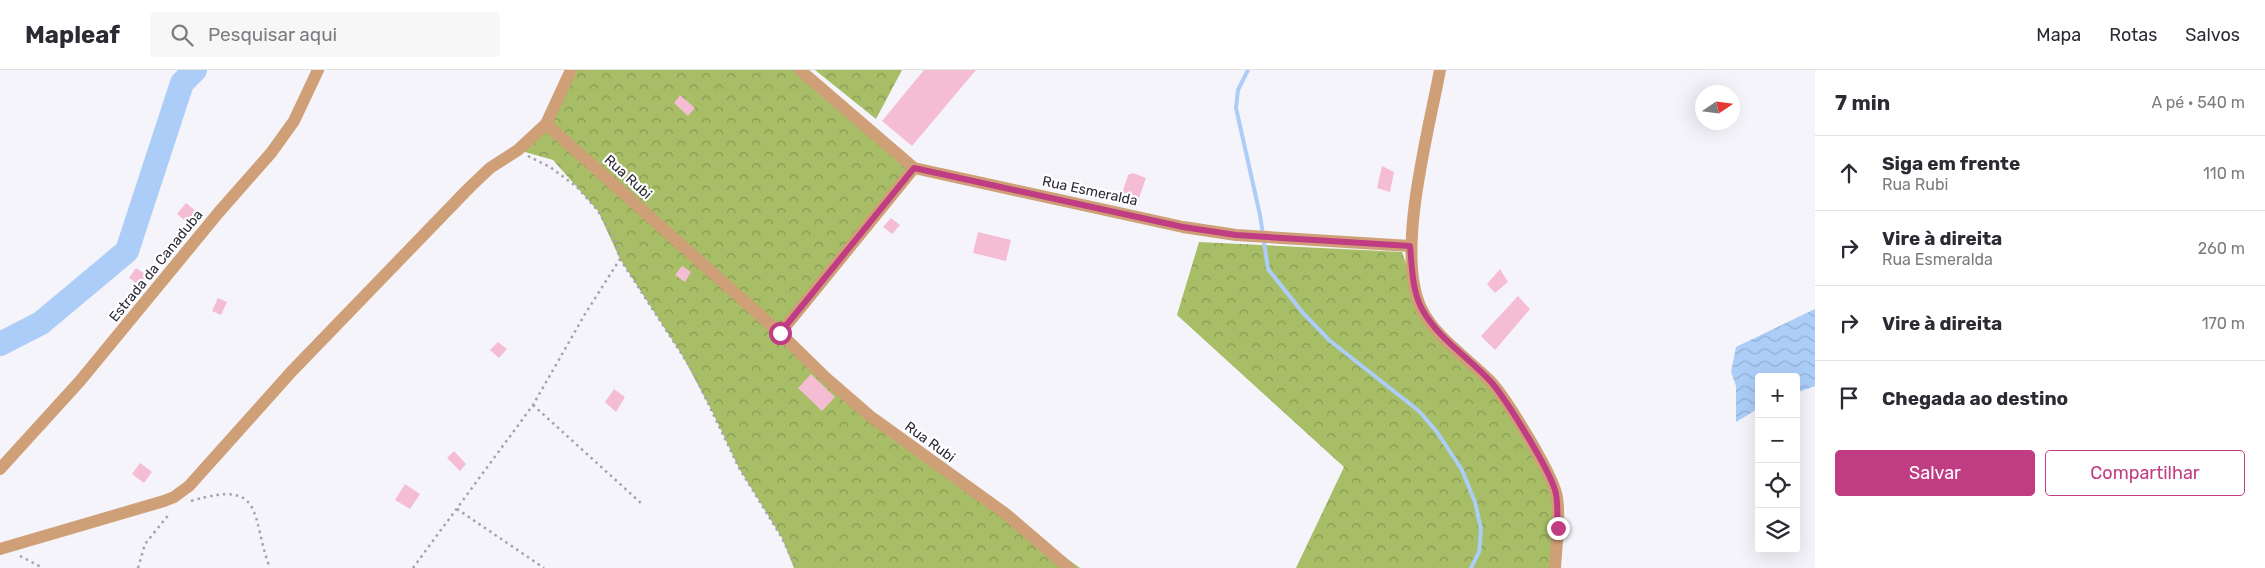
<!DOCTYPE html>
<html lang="pt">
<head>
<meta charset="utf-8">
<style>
  :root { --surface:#fff; --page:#f7f7f7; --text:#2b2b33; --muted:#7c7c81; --line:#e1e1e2; --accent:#c03d83 }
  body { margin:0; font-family:Rubik,sans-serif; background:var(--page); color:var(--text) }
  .controls { position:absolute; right:15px; bottom:15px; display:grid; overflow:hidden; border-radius:5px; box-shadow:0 5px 20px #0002 }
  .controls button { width:45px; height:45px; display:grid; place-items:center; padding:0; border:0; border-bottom:1px solid var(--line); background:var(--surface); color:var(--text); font:25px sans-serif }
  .compass { position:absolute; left:1695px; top:15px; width:45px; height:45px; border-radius:50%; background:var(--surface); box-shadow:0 5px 20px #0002; rotate:77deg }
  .stop { position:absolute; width:15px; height:15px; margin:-11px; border:4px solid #c03d83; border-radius:50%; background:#fff }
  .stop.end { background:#c03d83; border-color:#fff; box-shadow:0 1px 5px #0008 }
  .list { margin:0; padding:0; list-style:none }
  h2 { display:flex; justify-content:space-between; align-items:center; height:65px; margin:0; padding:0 20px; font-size:21px }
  h2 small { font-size:16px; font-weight:400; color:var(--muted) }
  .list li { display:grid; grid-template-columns:32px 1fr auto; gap:15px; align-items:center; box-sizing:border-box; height:75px; padding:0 20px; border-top:1px solid var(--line) }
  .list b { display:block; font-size:19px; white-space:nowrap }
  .list p { margin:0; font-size:16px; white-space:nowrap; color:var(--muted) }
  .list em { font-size:16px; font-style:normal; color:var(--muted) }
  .actions { display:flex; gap:10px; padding:15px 20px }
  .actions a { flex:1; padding:11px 0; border:1px solid var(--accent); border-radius:5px; text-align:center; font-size:18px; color:var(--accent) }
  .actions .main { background:var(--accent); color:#fff }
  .icon { flex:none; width:28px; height:28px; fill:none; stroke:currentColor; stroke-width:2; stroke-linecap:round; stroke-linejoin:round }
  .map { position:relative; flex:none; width:1815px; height:498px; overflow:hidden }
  header { display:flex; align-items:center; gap:30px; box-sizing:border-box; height:70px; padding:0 25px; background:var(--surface); border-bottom:1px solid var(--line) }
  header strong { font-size:24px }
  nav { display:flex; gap:28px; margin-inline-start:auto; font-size:18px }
  .search { width:350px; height:45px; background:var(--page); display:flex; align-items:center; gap:12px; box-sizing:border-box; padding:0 18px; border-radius:5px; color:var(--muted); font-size:19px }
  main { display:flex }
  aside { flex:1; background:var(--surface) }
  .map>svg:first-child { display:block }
  .forest { fill:url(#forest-crowns) }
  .water { fill:url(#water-waves) }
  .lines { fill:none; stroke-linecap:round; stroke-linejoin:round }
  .stream { stroke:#abcdf7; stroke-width:4 }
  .river { stroke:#abcdf7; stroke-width:24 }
  .building { fill:#f5bdd4 }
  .path { stroke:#a4a3ab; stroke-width:2.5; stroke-dasharray:2.5 4; stroke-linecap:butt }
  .street { stroke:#cfa077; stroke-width:12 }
  .route { stroke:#c03d83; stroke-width:6 }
  .labels { text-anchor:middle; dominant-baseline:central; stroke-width:4.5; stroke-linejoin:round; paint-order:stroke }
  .street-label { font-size:14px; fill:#2c2935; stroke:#fff }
</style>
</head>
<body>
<header>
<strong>Mapleaf</strong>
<div class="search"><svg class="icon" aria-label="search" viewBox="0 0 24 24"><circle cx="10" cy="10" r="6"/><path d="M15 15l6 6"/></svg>Pesquisar aqui</div>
<nav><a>Mapa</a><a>Rotas</a><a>Salvos</a></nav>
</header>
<main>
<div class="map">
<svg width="1815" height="498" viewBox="0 0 1815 498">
  <defs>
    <pattern id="forest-crowns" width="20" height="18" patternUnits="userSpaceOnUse" patternTransform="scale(1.25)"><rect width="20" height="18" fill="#a7bd66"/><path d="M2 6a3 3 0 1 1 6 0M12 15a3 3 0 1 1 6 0" fill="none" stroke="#889a55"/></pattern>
    <pattern id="water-waves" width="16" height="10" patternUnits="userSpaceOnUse" patternTransform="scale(1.25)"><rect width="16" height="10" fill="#abcdf7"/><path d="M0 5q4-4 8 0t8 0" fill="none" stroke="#93b0d4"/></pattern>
  </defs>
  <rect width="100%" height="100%" fill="#f5f4fa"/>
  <!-- forest -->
  <g class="forest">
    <polygon points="571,0 795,0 907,99 780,263 870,346 1080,498 794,498 782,468 739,398 712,341 682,285 620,189 598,141 553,90 518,80 546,54"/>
    <polygon points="815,0 902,0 876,49"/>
    <polygon points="1199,172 1402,182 1421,238 1492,313 1556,423 1555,498 1296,498 1344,397 1177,245"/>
  </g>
  <!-- water -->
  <polygon class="water" points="1815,239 1815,316 1796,323 1796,307 1759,307 1759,338 1736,352 1736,316 1731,302 1736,277"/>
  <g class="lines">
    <!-- stream -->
    <polyline class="stream" points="1248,0 1238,20 1236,38 1260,145 1268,199 1303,243 1329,270 1419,341 1437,362 1462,400 1475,432 1481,459 1480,473 1479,482 1471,498"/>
    <!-- river -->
    <polyline class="river" points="0,274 41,253 127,181 182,13 195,0"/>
  </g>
  <!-- building -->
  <g class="building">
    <polygon points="924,0 976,0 912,76 882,51"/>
    <polygon points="680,25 695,38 688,46 674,33"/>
    <polygon points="1382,96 1394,102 1390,122 1377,118"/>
    <polygon points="1133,103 1146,108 1139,128 1122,124 1128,105"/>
    <polygon points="186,133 197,142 188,153 177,144"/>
    <polygon points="891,148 900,155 892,164 883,157"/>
    <polygon points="978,162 1011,170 1006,191 973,183"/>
    <polygon points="682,196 691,202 685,212 675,205"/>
    <polygon points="136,198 147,205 140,216 129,208"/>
    <polygon points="1500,199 1508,212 1495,223 1487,214"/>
    <polygon points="1518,226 1530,239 1495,280 1481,266"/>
    <polygon points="218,228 227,232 221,245 212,241"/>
    <polygon points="498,272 507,279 499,288 490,280"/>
    <polygon points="811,304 835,327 822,341 798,318"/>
    <polygon points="614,319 625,327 616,342 605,332"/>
    <polygon points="454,381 466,394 460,401 447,388"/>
    <polygon points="140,393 152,402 144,413 132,404"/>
    <polygon points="405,414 420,424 410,439 395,430"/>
  </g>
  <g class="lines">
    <!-- path -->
    <g class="path">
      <polyline points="528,86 550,97 577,117 598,141 614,168 620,189 692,300 739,398 782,468 796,498"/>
      <polyline points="533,335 642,434"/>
      <path d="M191 431C267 408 250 447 270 498"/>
      <polyline points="457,439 544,498"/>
      <polyline points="20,486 43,498"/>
      <polyline points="138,498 145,474 170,443"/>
      <polyline points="413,498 533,335 585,244 620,189"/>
    </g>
    <!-- street -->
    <g class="street">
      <polyline points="800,0 914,98 1183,157 1236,165 1410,176"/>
      <path d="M1440 0C1429 60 1395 183 1421 238 1436 269 1468 288 1491 312 1508 331 1549 399 1556 423 1561 442 1556 477 1555 498"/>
      <polyline points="546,54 780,263 825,307 870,346 1006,444 1069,498"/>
      <polyline points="780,263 914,98"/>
      <polyline points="0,399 80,311 219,142 271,83 294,51 318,0"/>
      <polyline points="0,479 164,431 174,427 189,416 292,301 469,118 490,98 518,80 546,54 571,0"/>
    </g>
  </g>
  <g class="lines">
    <!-- route -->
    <path class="route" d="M780 263 914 98 1183 157 1236 165 1410 176C1412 196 1412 221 1422 239 1439 270 1469 287 1492 313 1507 331 1552 403 1556 424 1558 435 1557 447 1558 458"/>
  </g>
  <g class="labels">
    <!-- street labels -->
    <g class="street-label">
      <text transform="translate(628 107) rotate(42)">Rua Rubi</text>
      <text transform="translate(1090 121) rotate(12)">Rua Esmeralda</text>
      <text transform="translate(156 196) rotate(-51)">Estrada da Canaduba</text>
      <text transform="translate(930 372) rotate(36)">Rua Rubi</text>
    </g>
  </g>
</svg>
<div class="controls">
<button>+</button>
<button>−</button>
<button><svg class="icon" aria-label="locate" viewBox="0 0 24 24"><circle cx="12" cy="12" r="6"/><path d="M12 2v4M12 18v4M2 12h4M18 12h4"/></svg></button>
<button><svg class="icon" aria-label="layers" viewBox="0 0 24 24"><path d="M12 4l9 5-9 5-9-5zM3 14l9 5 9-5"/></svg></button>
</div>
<svg class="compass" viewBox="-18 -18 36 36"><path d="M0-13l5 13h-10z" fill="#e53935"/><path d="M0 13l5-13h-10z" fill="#7c7c81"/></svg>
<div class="stop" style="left:780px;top:263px"></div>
<div class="stop end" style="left:1558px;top:458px"></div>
</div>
<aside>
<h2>7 min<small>A pé · 540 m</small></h2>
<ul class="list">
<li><svg class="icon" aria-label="ahead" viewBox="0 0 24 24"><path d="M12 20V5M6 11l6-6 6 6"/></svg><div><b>Siga em frente</b><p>Rua Rubi</p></div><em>110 m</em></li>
<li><svg class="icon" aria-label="right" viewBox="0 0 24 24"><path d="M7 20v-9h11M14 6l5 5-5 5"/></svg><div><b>Vire à direita</b><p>Rua Esmeralda</p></div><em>260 m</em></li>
<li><svg class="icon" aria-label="right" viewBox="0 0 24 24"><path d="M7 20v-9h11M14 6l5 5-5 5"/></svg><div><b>Vire à direita</b></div><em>170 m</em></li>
<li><svg class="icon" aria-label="arrive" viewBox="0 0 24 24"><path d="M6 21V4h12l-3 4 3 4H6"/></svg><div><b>Chegada ao destino</b></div></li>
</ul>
<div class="actions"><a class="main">Salvar</a><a>Compartilhar</a></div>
</aside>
</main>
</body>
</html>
